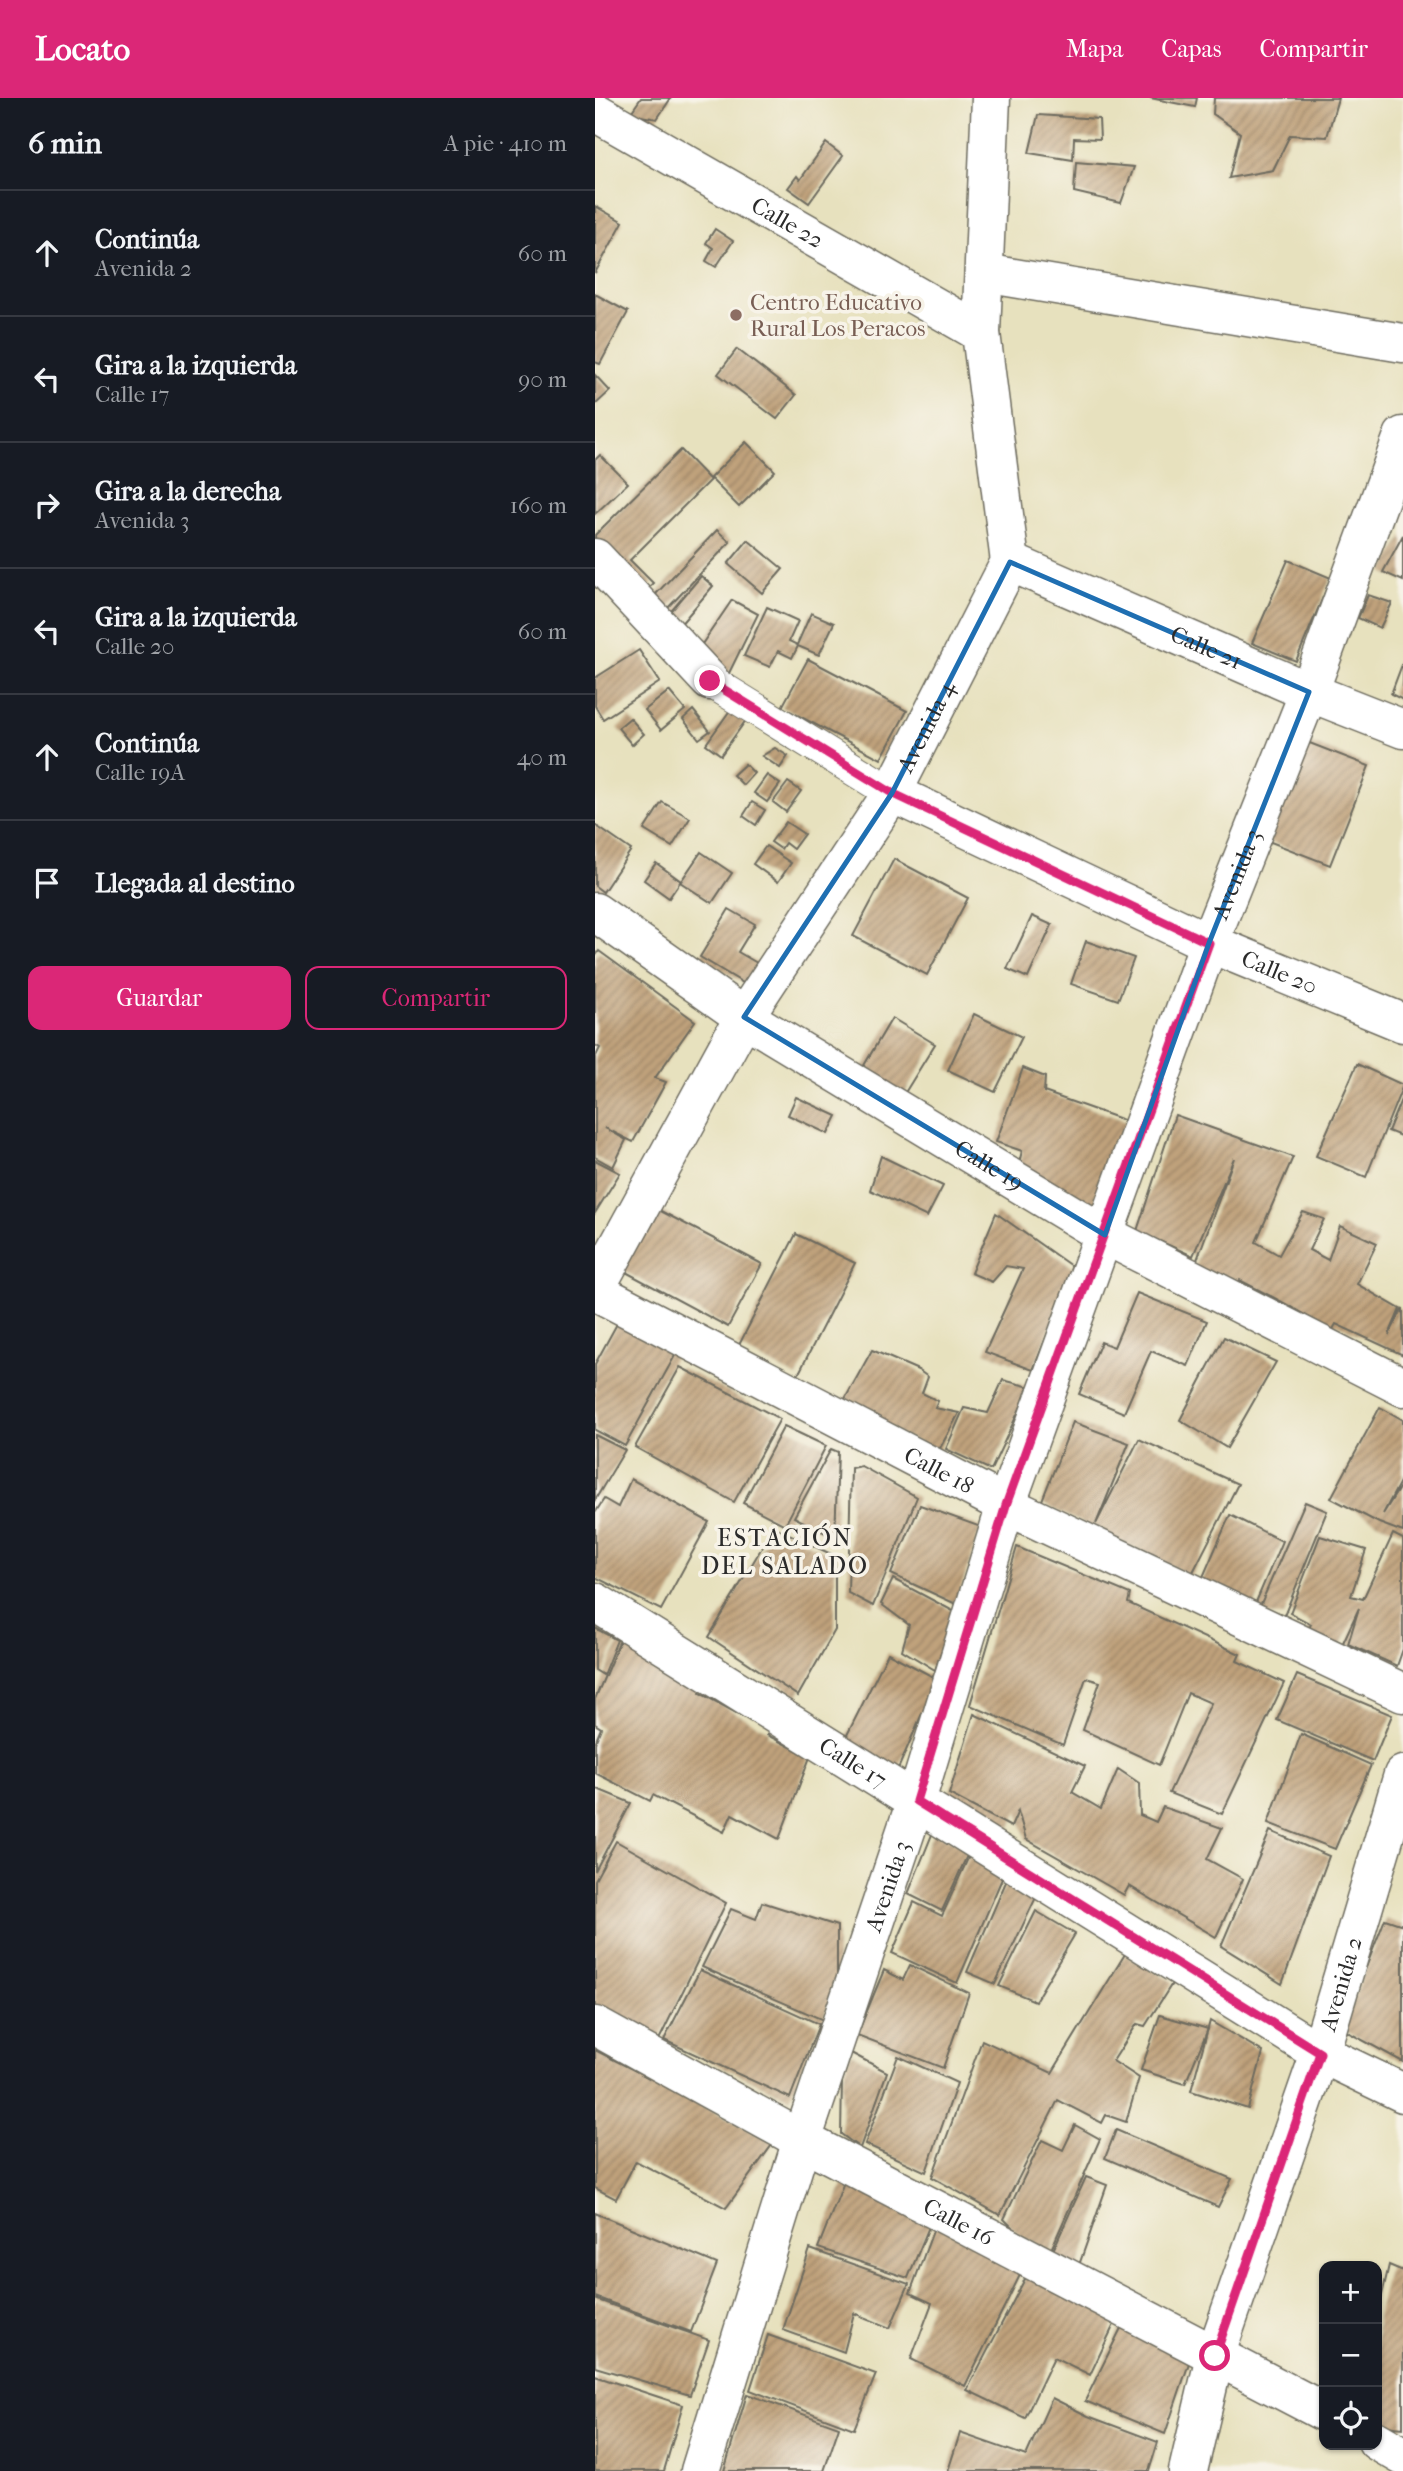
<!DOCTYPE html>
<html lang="es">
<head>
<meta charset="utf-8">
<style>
  :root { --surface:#171b24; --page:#242831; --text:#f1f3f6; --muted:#9ea1a6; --line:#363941; --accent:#db2777 }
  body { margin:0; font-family:"IM FELL French Canon",serif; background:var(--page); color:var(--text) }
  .controls { position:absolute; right:21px; bottom:21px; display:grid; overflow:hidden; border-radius:14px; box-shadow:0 2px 5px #0004 }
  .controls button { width:63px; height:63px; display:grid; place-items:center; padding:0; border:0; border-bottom:2px solid var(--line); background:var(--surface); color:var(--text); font:35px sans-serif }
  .stop { position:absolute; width:21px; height:21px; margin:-16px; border:5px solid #db2777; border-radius:50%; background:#fff }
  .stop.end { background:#db2777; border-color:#fff; box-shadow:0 2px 7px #0008 }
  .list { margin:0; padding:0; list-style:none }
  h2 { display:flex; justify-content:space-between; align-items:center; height:91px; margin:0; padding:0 28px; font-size:30px }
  h2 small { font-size:23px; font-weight:400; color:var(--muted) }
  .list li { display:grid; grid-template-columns:46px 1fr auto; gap:21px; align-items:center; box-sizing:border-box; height:126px; padding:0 28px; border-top:2px solid var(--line) }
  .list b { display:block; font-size:26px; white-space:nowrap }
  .list p { margin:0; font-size:23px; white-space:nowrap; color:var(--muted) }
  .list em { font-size:23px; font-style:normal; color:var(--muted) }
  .actions { display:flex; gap:14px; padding:21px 28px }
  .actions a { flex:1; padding:16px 0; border:2px solid var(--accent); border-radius:14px; text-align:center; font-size:24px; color:var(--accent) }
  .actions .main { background:var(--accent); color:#fff }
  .icon { flex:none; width:38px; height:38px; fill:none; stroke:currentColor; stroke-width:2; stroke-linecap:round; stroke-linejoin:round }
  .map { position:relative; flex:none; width:808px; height:2373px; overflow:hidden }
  header { display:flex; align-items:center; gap:42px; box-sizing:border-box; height:98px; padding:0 35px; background:var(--accent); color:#fff }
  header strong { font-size:33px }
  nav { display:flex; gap:38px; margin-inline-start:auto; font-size:24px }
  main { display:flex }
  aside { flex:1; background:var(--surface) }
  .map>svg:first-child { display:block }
  .building { fill:url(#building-hatch) }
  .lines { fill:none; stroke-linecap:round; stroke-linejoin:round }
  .pedestrian-casing { stroke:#6d6b5e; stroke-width:34 }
  .minor-casing { stroke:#6d6b5e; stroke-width:41 }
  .tertiary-casing { stroke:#6d6b5e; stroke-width:41 }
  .pedestrian { stroke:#fff; stroke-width:32 }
  .minor { stroke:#fff; stroke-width:38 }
  .tertiary { stroke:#fff; stroke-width:38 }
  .route { stroke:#db2777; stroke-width:9 }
  .marked { fill:none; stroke:#1f6fb2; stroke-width:5; stroke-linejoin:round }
  .education-dot { fill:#8d6e63; stroke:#f7f3e8; stroke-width:2.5 }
  .labels { text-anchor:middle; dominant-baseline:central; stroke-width:7; stroke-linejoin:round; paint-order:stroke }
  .street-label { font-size:23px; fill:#2b2b2b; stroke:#f7f3e8 }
  .education-label { font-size:23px; fill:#785e54; stroke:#f7f3e8; text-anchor:start }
  .neighbourhood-label { font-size:24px; letter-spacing:2px; fill:#2b2b2b; stroke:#f7f3e8 }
</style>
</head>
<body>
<header>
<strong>Locato</strong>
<nav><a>Mapa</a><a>Capas</a><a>Compartir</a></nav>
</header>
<main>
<aside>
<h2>6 min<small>A pie · 410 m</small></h2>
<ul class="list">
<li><svg class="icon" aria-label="ahead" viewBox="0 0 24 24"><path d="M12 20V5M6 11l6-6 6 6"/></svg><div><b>Continúa</b><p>Avenida 2</p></div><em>60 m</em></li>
<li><svg class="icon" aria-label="left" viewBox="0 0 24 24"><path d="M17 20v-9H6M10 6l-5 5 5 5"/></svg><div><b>Gira a la izquierda</b><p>Calle 17</p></div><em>90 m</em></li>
<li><svg class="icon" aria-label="right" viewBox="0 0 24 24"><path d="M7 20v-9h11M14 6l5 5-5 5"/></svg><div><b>Gira a la derecha</b><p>Avenida 3</p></div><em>160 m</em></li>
<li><svg class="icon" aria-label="left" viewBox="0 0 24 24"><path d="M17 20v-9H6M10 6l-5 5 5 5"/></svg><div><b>Gira a la izquierda</b><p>Calle 20</p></div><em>60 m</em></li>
<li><svg class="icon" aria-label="ahead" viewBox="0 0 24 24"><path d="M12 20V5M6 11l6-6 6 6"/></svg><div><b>Continúa</b><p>Calle 19A</p></div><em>40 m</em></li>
<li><svg class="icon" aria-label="arrive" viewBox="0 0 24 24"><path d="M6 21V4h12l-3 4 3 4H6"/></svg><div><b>Llegada al destino</b></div></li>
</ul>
<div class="actions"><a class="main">Guardar</a><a>Compartir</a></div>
</aside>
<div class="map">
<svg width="808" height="2373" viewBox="0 0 808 2373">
  <defs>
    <pattern id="building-hatch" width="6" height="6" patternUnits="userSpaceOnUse" patternTransform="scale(1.75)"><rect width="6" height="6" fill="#c0a27c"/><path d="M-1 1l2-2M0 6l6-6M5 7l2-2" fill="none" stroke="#9c8466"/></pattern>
  </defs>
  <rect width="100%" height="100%" fill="#f7f3e8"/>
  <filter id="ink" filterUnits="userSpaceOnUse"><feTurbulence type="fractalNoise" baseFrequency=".0143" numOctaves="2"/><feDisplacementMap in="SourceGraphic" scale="14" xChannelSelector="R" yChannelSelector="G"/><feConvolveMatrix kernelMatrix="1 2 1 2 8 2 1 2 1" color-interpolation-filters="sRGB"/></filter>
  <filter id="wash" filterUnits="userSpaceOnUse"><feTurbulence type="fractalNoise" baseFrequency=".00686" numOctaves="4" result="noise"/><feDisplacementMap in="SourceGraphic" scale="28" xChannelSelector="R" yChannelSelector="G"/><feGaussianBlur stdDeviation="1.57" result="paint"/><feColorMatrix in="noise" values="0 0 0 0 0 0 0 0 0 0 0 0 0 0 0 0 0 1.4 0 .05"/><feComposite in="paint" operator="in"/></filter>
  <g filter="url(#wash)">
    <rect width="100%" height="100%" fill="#e7e1be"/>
    <g id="blocks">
      <!-- building -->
      <g class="building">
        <polygon points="46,0 76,0 62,21 35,16"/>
        <polygon points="555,0 602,0 600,9"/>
        <polygon points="619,0 743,0 732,39 695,37 678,72 634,80 645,35 618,16"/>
        <polygon points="443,17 504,21 505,41 479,40 478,62 434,55"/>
        <polygon points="231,45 248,58 214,105 193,90 202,78 205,82"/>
        <polygon points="481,64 539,69 526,105 479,94"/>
        <polygon points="0,108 28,124 0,175"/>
        <polygon points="120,131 138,143 121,169 111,163 118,150 111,145"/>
        <polygon points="0,196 33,214 5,266 0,264"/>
        <polygon points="142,251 201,297 182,321 123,276"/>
        <polygon points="0,277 15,293 0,307"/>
        <polygon points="151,344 180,373 144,409 115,380"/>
        <polygon points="86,352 115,382 35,462 58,485 49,494 0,445 0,437"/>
        <polygon points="5,357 33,385 0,416 0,362"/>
        <polygon points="122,432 135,444 71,512 61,496"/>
        <polygon points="808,437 808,483 788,474"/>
        <polygon points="153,442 188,471 167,495 133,466"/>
        <polygon points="693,462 736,480 701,563 657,545"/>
        <polygon points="106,478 118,488 79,534 67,524"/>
        <polygon points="773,497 797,505 785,530 763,520"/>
        <polygon points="137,502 163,516 134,575 101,555"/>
        <polygon points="172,509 203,523 194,543 202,547 216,515 239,525 224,557 203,548 197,560 183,553 175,569 149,558"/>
        <polygon points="44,552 65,584 8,621 0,608 0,580"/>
        <polygon points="213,561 312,613 286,661 187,609"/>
        <polygon points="808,564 808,602 796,596"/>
        <polygon points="74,593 90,612 66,632 50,612"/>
        <polygon points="136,611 151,622 126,657 111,646"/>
        <polygon points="98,612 115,633 104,641 88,621"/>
        <polygon points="35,620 49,636 37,647 23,630"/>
        <polygon points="712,644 774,668 735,767 673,743"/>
        <polygon points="180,650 193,658 185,670 167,658"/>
        <polygon points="150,666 159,675 148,687 138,677"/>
        <polygon points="172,677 185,686 172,704 159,695"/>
        <polygon points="193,684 206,693 191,714 178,704"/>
        <polygon points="67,704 95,720 77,749 49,732"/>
        <polygon points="157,704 170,712 161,727 148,718"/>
        <polygon points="191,724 209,736 198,751 190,745 186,751 176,744"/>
        <polygon points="0,727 36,752 8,794 0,788"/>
        <polygon points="171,748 196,765 183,784 158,766"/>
        <polygon points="106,754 137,775 117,805 85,784 74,800 49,782 61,765 86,783"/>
        <polygon points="299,761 373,800 332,877 258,838"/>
        <polygon points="134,811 160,826 143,854 162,865 150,886 105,859"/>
        <polygon points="437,818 457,827 433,880 412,871"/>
        <polygon points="491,843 539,860 523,902 476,886"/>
        <polygon points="4,853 100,923 60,980 71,984 38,1044 10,1030 31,1042 18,1069 0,1059 0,960 5,950 0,947 0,859"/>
        <polygon points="379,916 427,939 400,994 353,972"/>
        <polygon points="297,920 340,946 303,1006 261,981"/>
        <polygon points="762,966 808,987 771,1079 721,1058"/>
        <polygon points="428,970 450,979 449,994 534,1024 506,1121 421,1077 427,1053 401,1044"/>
        <polygon points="808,997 808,1039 793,1033"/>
        <polygon points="201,999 242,1018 233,1036 193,1017"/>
        <polygon points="580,1017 698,1059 661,1144 684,1157 708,1114 729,1121 714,1152 733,1162 745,1128 782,1145 762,1186 805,1211 794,1237 808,1210 808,1257 741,1226 737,1233 689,1205 645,1182 641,1190 598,1173 639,1060 598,1158 542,1133"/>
        <polygon points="286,1058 348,1088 332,1119 275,1092"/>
        <polygon points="0,1062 25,1075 0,1115"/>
        <polygon points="60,1110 167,1166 133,1229 27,1172"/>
        <polygon points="401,1115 479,1170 438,1272 390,1254 428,1171 411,1168 397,1184 376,1175"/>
        <polygon points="201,1136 260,1165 202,1279 143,1249"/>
        <polygon points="542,1195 612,1223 593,1268 556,1253 529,1315 484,1296 506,1244 519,1249"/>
        <polygon points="24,1222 82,1254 30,1348 0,1332 0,1266"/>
        <polygon points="629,1239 681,1264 632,1350 585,1322"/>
        <polygon points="277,1252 323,1272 333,1279 327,1295 343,1303 340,1310 364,1315 343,1354 246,1308"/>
        <polygon points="85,1269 185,1321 139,1404 40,1349"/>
        <polygon points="408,1282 435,1289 396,1372 351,1351 369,1310 393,1315"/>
        <polygon points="785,1309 808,1322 808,1378 788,1416 808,1384 808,1434 784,1425 736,1400"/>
        <polygon points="478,1324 534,1345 501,1426 544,1341 643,1386 596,1478 446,1405"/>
        <polygon points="189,1328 231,1348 190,1427 148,1405"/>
        <polygon points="0,1337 30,1352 0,1402"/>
        <polygon points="236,1351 243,1354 240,1440 199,1419"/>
        <polygon points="266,1368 322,1399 278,1508 253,1495 256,1370"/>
        <polygon points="36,1381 114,1424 66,1512 0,1479 0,1415 9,1401 23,1409"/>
        <polygon points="710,1404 732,1413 689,1518 661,1517"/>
        <polygon points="325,1407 386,1429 361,1506 296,1476"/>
        <polygon points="635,1417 687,1443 656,1516 604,1488"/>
        <polygon points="179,1429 240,1458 240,1532 203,1598 114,1539"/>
        <polygon points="798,1436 808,1441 808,1551 802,1568 753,1546 764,1510 746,1549 711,1538 716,1526 695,1515 725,1438 771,1452 756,1498 768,1501"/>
        <polygon points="422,1449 535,1496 533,1505 645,1556 642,1563 689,1585 627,1716 574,1695 616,1605 593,1595 564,1667 488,1632 505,1584 491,1580 468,1647 375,1607"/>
        <polygon points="298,1481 360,1514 340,1572 307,1552 314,1527 286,1506"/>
        <polygon points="0,1530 22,1542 8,1577 0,1572"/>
        <polygon points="25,1542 106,1592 105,1595 174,1633 172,1637 215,1659 184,1741 137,1716 129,1734 58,1697 55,1703 0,1675 0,1645 6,1630 0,1626 0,1601"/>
        <polygon points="293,1555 342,1581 303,1671 250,1641"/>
        <polygon points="702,1577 797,1617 778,1663 682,1622"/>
        <polygon points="379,1616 490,1668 477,1694 506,1711 523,1671 544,1685 545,1717 561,1724 568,1709 627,1730 612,1761 648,1781 621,1839 534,1788 529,1797 431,1741 423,1713 416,1729 354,1696"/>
        <polygon points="706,1636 776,1667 740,1751 673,1725"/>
        <polygon points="0,1690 36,1705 0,1773"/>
        <polygon points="675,1733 734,1758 687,1886 626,1848"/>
        <polygon points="338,1734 375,1751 347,1813 313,1796"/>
        <polygon points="21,1743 131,1805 63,1944 0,1911 0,1782"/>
        <polygon points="374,1758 409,1776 362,1885 297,1855 319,1804 347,1818"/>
        <polygon points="413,1779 444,1793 400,1886 372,1874"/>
        <polygon points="167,1804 242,1828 242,1883 228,1922 107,1869 136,1811 161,1821"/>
        <polygon points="441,1813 480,1836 440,1903 404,1888"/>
        <polygon points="790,1821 808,1827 808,1964 747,1931"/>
        <polygon points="530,1856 578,1884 550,1928 542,1926 518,1963 544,1980 531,2024 511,2017 507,2025 463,2002 405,2117 337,2079 387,1942 457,1975"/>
        <polygon points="315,1867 374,1895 348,1970 262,1937 289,1872 308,1882"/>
        <polygon points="105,1872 224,1926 195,2000 69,1942"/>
        <polygon points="565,1917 613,1931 590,1986 546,1972"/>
        <polygon points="615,1923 668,1954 653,2011 596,1993"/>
        <polygon points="0,1952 179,2044 131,2110 41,2063 21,2101 0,2090"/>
        <polygon points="256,1955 292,1974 265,2050 246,2036 247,1983"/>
        <polygon points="303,1958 362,1985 331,2074 270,2046"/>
        <polygon points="480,2027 505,2041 455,2154 427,2139 409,2121 447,2042 468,2052"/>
        <polygon points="521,2032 637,2081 623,2109 510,2060"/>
        <polygon points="251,2079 338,2119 313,2180 223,2150"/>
        <polygon points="491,2079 512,2087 483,2170 455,2159"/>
        <polygon points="0,2115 122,2166 96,2234 0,2199"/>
        <polygon points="341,2125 428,2171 370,2288 316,2261 337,2205 315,2195"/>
        <polygon points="215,2151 314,2186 295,2230 259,2215 249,2254 188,2232"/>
        <polygon points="794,2167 808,2173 808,2330 782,2327 782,2219"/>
        <polygon points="432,2177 524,2216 495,2277 459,2259 430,2320 372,2292"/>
        <polygon points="0,2201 114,2242 95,2297 0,2269"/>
        <polygon points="527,2228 596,2259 570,2336 490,2303"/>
        <polygon points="173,2237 281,2276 259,2331 155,2292"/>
        <polygon points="0,2278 88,2307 69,2373 0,2373"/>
        <polygon points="152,2296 244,2329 229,2373 129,2373"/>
        <polygon points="457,2300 493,2318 563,2344 554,2373 353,2373 365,2335 431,2358"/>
      </g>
    </g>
  </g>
  <g filter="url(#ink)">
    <use href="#blocks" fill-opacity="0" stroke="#6d6b5e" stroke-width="2"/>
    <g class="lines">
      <defs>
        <polyline id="pedestrian" points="115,583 297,695"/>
        <g id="minor">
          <path id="s1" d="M0 14 386 235"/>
          <polyline points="389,175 808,245"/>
          <polyline points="0,460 115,583"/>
          <path id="s2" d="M415 464 714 594 808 631"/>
          <path id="s3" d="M297 695 614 845 808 925"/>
          <path id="s4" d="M0 814 149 919 510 1137 808 1289"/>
          <path id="s5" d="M0 1191 149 919 297 695 415 464 386 235 396 0"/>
          <path id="s6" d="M0 1193 411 1407 808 1595"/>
          <path id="s7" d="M0 1504 725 1955 808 1995"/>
          <path id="s8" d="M0 1928 207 2042 729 2314"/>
          <polyline points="782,2343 808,2358"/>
          <path id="s9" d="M105 2373 207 2042 321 1703 411 1407 614 845 714 594 808 338"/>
        </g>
        <g id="tertiary">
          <path id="s10" d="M593 2373 620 2258 725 1955 808 1677"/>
        </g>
      </defs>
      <!-- pedestrian casing -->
      <use href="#pedestrian" class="pedestrian-casing"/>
      <!-- minor casing -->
      <use href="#minor" class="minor-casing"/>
      <!-- tertiary casing -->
      <use href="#tertiary" class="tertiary-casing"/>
      <!-- pedestrian -->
      <use href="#pedestrian" class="pedestrian"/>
      <!-- minor -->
      <use href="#minor" class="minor"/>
      <!-- tertiary -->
      <use href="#tertiary" class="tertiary"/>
    </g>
  </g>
  <g class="lines" filter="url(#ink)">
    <!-- route -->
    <polyline class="route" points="115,583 297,695 614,845 411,1407 321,1703 725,1955 620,2258"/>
  </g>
  <!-- marked area -->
  <path class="marked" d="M415 464 714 594 614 845 510 1137 149 919 297 695Z"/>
  <!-- markers -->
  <circle class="education-dot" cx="141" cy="217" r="7"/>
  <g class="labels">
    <!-- street labels -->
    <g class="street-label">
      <text stroke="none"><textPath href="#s1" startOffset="222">Calle 22</textPath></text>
      <text stroke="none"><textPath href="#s2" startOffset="214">Calle 21</textPath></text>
      <text stroke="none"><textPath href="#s5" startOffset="653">Avenida 4</textPath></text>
      <text stroke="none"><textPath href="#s9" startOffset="1685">Avenida 3</textPath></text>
      <text stroke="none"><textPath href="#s3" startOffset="427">Calle 20</textPath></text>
      <text stroke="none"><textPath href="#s4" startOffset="469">Calle 19</textPath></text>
      <text stroke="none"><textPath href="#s6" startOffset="388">Calle 18</textPath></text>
      <text stroke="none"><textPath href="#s7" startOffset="304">Calle 17</textPath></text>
      <text stroke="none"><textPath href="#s9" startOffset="614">Avenida 3</textPath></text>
      <text stroke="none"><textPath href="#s10" startOffset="511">Avenida 2</textPath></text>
      <text stroke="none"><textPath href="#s8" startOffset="413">Calle 16</textPath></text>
    </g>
    <!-- education labels -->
    <g class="education-label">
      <text x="155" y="204">Centro Educativo<tspan x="155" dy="26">Rural Los Peracos</tspan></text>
    </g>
    <!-- neighbourhood labels -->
    <g class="neighbourhood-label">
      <text x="190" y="1440">ESTACIÓN<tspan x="190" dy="28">DEL SALADO</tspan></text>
    </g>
  </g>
</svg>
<div class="controls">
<button>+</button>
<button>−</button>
<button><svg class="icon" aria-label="locate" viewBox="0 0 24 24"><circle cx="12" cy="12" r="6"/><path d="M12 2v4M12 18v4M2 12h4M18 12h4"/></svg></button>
</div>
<div class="stop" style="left:620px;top:2258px"></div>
<div class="stop end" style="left:115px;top:583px"></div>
</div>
</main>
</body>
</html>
